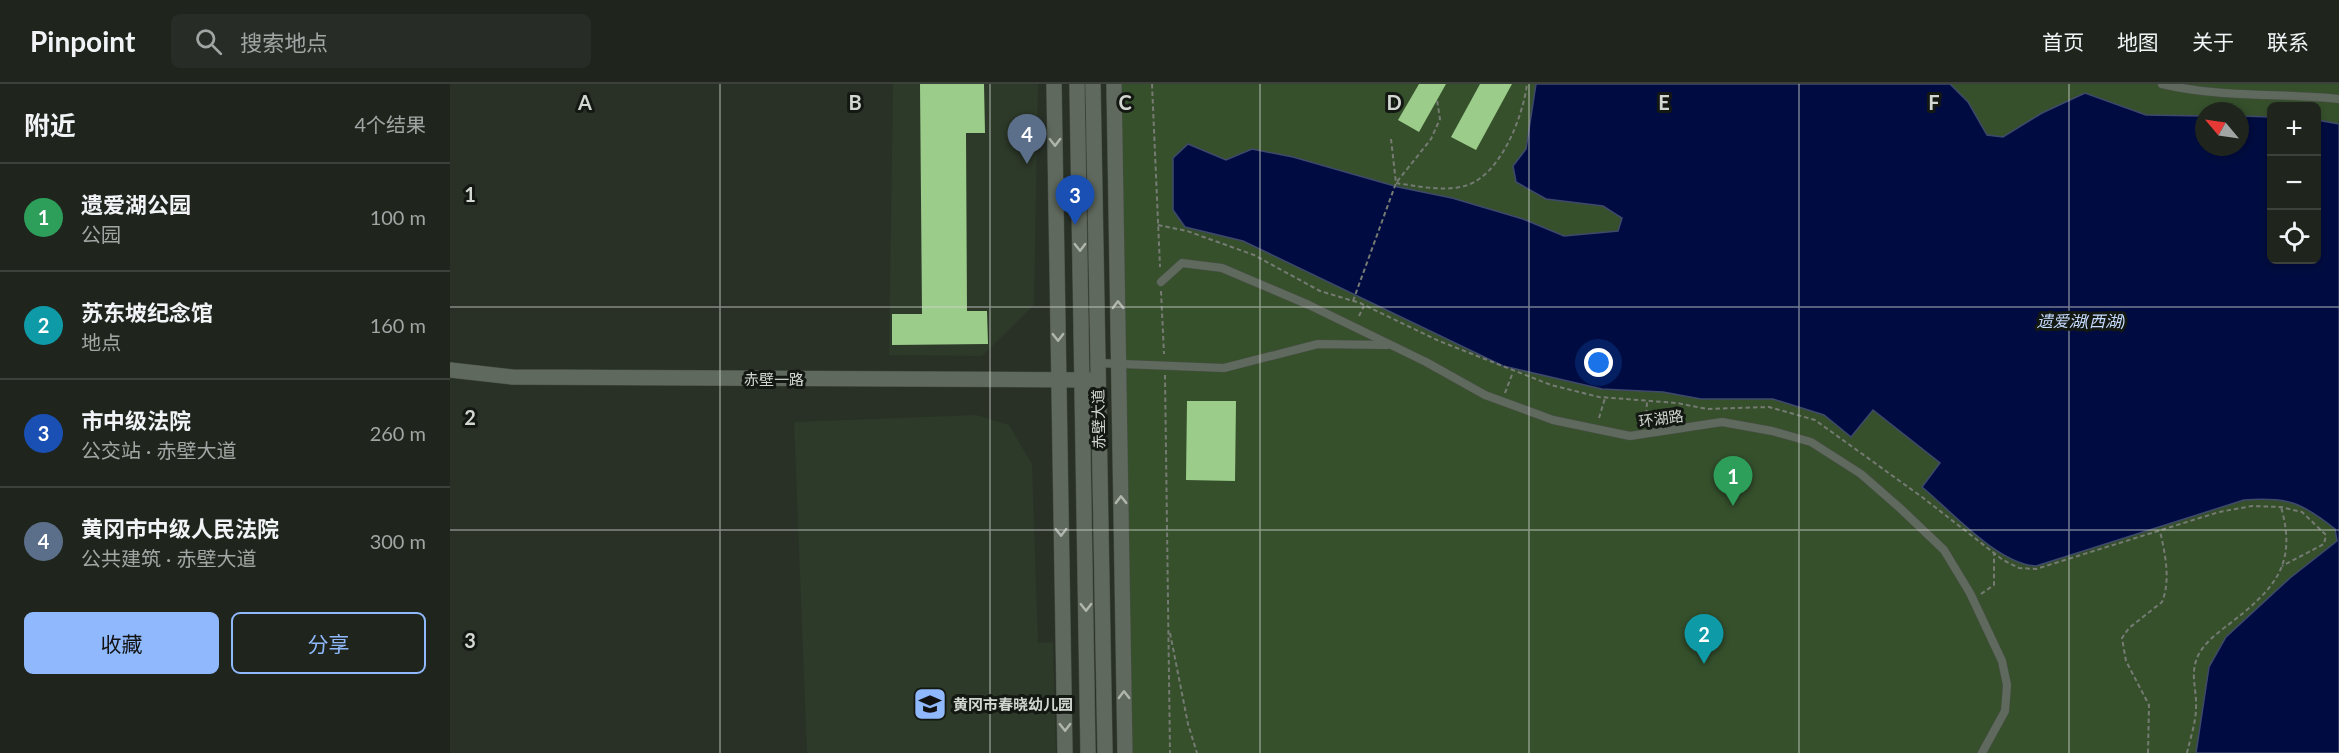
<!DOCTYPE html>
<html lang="zh">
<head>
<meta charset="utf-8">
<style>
  :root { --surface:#1f251d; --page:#272d26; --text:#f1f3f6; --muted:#a1a5a4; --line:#3c423b; --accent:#8fb8fd }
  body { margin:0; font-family:Lato,"Noto Sans SC",sans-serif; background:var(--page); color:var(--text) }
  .controls { position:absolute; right:18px; top:18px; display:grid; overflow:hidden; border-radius:9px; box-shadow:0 3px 9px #0003 }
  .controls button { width:54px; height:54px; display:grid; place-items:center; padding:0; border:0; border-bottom:2px solid var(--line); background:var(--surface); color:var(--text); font:30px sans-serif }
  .compass { position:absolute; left:1745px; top:18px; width:54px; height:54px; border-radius:50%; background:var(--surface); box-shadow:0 3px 9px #0003; rotate:299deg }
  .you { position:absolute; left:1149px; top:279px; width:21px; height:21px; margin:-15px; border:4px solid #fff; border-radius:50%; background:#1a73e8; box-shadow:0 0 0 9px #1a73e833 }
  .badge { display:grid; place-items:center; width:39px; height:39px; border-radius:50%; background:var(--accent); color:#fff; font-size:20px; font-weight:700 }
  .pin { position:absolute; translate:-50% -50px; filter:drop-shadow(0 2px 3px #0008) }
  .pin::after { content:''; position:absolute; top:32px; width:21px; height:18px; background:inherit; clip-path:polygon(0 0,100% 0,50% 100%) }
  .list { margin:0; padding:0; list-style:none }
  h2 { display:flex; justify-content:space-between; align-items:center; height:78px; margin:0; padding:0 24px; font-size:26px }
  h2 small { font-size:20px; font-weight:400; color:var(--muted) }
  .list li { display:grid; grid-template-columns:39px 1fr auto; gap:18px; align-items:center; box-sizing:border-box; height:108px; padding:0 24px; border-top:2px solid var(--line) }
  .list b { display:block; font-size:22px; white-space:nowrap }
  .list p { margin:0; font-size:20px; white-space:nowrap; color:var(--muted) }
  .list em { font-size:20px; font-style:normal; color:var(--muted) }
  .actions { display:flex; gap:12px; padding:18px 24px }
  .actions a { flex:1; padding:14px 0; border:2px solid var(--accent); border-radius:9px; text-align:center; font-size:21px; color:var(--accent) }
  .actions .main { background:var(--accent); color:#111 }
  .icon { flex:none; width:33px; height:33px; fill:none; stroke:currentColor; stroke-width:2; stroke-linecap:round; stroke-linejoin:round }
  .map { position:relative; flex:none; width:1889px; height:669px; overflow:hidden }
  header { display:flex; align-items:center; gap:36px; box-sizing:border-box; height:84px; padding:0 30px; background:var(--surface); border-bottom:2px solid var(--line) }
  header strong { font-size:28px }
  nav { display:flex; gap:33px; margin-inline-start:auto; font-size:21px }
  .search { width:420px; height:54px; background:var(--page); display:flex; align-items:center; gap:15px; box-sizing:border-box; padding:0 21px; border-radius:9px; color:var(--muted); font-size:22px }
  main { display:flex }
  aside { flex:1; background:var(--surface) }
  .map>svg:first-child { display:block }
  .built { fill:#2d3929 }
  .green { fill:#36502c; fill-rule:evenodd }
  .water { fill:#000c41; stroke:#3f496c; stroke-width:1.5 }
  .building { fill:#9bcc8a }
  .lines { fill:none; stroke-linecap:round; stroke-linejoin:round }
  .lane-casing { stroke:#484e46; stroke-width:9 }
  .street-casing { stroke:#484e46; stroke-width:16 }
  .secondary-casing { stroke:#484e46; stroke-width:16 }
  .path { stroke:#757b73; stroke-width:2; stroke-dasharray:4.5 3; stroke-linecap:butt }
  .lane { stroke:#60695d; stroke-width:8 }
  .street { stroke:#60695d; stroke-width:15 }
  .secondary { stroke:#60695d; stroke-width:15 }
  .oneway { stroke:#b0b6ae }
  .grid { fill:none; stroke:#d2d7d1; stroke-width:1.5; stroke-opacity:0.55 }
  .labels { text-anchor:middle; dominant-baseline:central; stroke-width:6; stroke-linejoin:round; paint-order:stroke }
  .street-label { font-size:15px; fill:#d2d7d1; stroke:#141813 }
  .poi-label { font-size:15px; font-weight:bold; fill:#d2d7d1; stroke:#141813; text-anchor:start }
  .water-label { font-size:16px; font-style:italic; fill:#c6dcff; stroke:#141813 }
  .grid-label { font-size:20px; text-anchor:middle; font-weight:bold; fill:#d2d7d1; stroke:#141813; stroke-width:6; stroke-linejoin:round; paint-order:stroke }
</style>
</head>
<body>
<header>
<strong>Pinpoint</strong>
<div class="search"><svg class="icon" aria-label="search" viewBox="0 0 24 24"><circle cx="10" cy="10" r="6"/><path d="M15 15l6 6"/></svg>搜索地点</div>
<nav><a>首页</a><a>地图</a><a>关于</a><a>联系</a></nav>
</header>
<main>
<aside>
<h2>附近<small>4个结果</small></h2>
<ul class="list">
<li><span class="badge" style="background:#2e9e5b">1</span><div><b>遗爱湖公园</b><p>公园</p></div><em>100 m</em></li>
<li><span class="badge" style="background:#0f9aa8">2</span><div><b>苏东坡纪念馆</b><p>地点</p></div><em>160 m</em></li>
<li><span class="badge" style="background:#1a4fb4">3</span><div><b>市中级法院</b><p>公交站 · 赤壁大道</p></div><em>260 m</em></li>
<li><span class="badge" style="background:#5c6f8a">4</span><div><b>黄冈市中级人民法院</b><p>公共建筑 · 赤壁大道</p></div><em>300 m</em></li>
</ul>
<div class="actions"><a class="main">收藏</a><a>分享</a></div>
</aside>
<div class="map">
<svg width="1889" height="669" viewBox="0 0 1889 669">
  <rect width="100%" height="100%" fill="#293127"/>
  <!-- built -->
  <g class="built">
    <polygon points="443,0 588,0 584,221 532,272 439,271"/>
    <polygon points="526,331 559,341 582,380 588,559 603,558 606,669 357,669 344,338"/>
  </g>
  <!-- green -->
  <path class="green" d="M669 0H1889V669H681ZM1822 22H1866V176H1822ZM1754 27H1790V63H1754Z"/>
  <!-- water -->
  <path class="water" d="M1086 0H1500L1518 18 1537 51 1553 53 1592 29 1635 9 1696 31 1754 32V63H1790V32L1821 33 1822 176H1866L1867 36 1889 40V669H1746L1759 583 1776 553 1840 494 1887 457 1885 445C1851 418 1838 413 1794 416L1586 482C1548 480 1502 428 1472 403L1490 379 1423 326 1401 353 1374 331 1323 315H1251L1213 308 1152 305 1053 282 793 157 735 143 723 126V74L738 60 776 76 802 65 843 73 948 103 1002 114 1073 135 1114 152 1168 147 1172 134 1153 122 1096 115 1066 98 1063 82 1076 65Z"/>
  <!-- building -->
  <g class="building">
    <polygon points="470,0 534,0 535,49 516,49 517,227 537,227 538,260 442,261 442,230 472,230"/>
    <polygon points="969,0 996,0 969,48 948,36"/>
    <polygon points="1030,0 1062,0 1026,66 1001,53"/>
    <polygon points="737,317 786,317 785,397 736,396"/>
  </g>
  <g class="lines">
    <defs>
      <g id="lane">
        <path d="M1712 0C1771 14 1830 9 1889 15"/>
        <polyline points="711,198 732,179 772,184 859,221 976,278 1035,311 1103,336 1180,352 1272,338 1322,347 1361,358 1411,390 1451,425 1494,466 1520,509 1552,577 1557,601 1555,627 1532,669"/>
        <polyline points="647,279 774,284 868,260 937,261"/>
      </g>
      <g id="street">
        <polyline points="604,0 615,669"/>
        <polyline points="664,0 675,669"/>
      </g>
      <g id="secondary">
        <polyline points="627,0 638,669"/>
        <polyline points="643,0 655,669"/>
        <polyline points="0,286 62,293 642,296"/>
      </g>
    </defs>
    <!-- lane casing -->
    <use href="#lane" class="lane-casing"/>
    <!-- street casing -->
    <use href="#street" class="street-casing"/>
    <!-- secondary casing -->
    <use href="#secondary" class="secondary-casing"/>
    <!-- path -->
    <g class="path">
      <polyline points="702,0 710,183"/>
      <polyline points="941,55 946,99"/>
      <path d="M946 99C966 102 990 107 1010 103 1049 97 1073 33 1077 0"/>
      <polyline points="708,141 737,147 804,171 870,207 910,219 989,257 1101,301 1149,313 1227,319 1257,325 1319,323 1365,336 1472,413 1553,476 1569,484 1586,485 1769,428 1802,422 1831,423 1852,428 1876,451 1874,460 1832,482"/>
      <polyline points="711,207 714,270"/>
      <polyline points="903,217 946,99 981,55 990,35 987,16"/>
      <polyline points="909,232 914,222"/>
      <polyline points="715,291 720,669"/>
      <polyline points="1055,309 1063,288"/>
      <polyline points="1149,334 1155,314"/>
      <polyline points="1196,338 1197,317"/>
      <polyline points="1531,510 1544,501 1544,470"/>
      <polyline points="720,549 738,640 747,669"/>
      <path d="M1698 669 1699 621 1676 577 1672 554 1679 544 1712 518C1721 496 1715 469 1710 447"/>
      <path d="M1737 669C1740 655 1746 638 1746 624 1747 606 1740 592 1747 574 1752 561 1767 549 1778 541 1823 506 1848 482 1831 423"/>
    </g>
    <!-- lane -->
    <use href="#lane" class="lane"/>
    <!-- street -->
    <use href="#street" class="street"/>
    <!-- secondary -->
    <use href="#secondary" class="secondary"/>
  </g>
  <!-- one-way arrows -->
  <defs><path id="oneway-chevron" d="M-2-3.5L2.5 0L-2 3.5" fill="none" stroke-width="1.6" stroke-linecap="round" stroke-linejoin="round" transform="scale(1.5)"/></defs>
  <g class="oneway">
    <use href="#oneway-chevron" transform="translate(605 58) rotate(89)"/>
    <use href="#oneway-chevron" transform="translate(630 163) rotate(89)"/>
    <use href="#oneway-chevron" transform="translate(668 221) rotate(-91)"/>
    <use href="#oneway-chevron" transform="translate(608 253) rotate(89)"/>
    <use href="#oneway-chevron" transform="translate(671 416) rotate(-91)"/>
    <use href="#oneway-chevron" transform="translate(611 448) rotate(89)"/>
    <use href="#oneway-chevron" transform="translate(636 523) rotate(89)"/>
    <use href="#oneway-chevron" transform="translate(674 611) rotate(-91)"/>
    <use href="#oneway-chevron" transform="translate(615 643) rotate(89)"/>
  </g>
  <!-- grid -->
  <path class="grid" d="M270 0V669M540 0V669M810 0V669M1079 0V669M1349 0V669M1619 0V669M0 223H1889M0 446H1889"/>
  <!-- icons -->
  <defs>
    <symbol id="school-square" viewBox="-11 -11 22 22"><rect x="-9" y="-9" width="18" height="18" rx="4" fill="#8fb8fd" stroke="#141813"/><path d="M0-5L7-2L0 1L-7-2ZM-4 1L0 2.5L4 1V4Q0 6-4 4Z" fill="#111"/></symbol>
  </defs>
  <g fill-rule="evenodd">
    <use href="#school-square" x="461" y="601" width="38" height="38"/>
  </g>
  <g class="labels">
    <!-- street labels -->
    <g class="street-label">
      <text x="324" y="295">赤壁一路</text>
      <text transform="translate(1211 334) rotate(-8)">环湖路</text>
      <text transform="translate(648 335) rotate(-91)">赤壁大道</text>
    </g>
    <!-- poi labels -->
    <g class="poi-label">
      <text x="503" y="620">黄冈市春晓幼儿园</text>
    </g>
    <!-- water labels -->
    <g class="water-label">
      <text x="1631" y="236">遗爱湖(西湖)</text>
    </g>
  </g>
  <g class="grid-label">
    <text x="135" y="26">A</text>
    <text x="405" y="26">B</text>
    <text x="675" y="26">C</text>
    <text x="944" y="26">D</text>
    <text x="1214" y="26">E</text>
    <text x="1484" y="26">F</text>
    <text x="20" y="118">1</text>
    <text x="20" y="341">2</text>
    <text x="20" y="564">3</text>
  </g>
</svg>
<div class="controls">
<button>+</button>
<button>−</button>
<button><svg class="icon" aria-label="locate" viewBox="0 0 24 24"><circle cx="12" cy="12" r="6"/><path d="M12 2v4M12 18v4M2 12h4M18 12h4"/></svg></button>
</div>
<svg class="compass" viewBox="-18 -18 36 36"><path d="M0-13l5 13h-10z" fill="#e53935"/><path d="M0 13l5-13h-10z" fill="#a1a5a4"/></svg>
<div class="you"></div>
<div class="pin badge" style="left:1283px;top:422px;background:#2e9e5b">1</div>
<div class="pin badge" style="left:1254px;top:580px;background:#0f9aa8">2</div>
<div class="pin badge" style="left:625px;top:141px;background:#1a4fb4">3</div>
<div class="pin badge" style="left:577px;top:80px;background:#5c6f8a">4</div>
</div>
</main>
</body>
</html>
